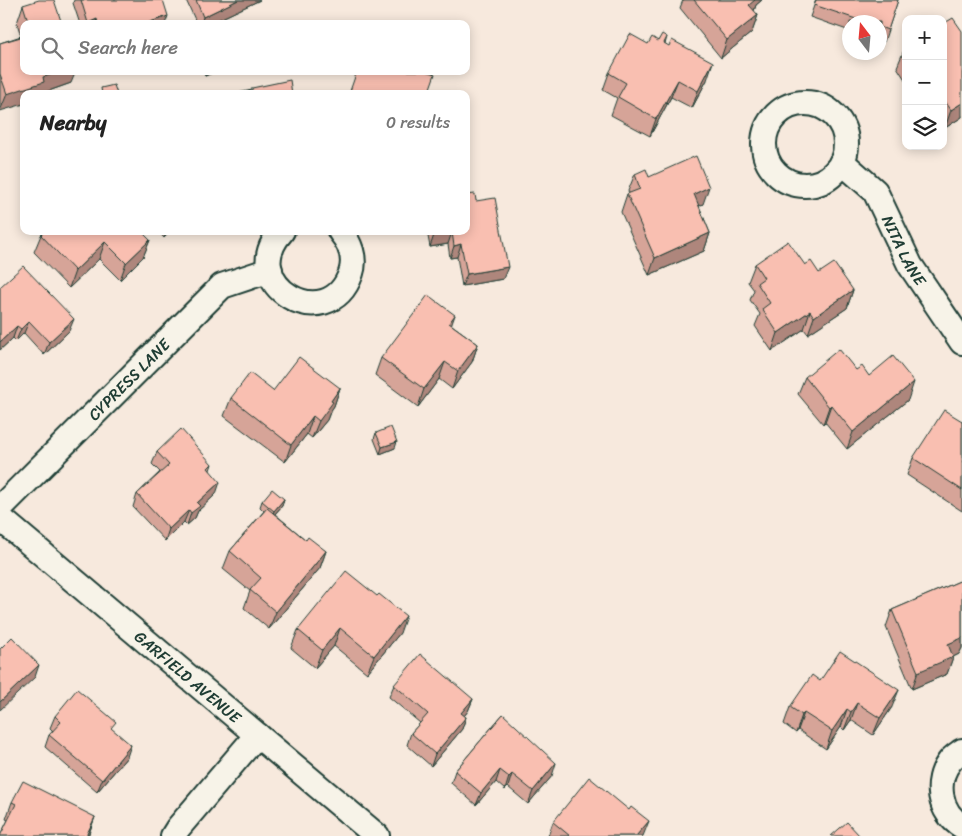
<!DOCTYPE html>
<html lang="en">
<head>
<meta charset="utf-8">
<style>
  :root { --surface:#fff; --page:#f2f2f2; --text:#222; --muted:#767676; --line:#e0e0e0 }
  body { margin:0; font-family:Sriracha,sans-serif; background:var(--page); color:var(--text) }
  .controls { position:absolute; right:15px; top:15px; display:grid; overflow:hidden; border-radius:10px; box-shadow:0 2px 12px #0003 }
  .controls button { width:45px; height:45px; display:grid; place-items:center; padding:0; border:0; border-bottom:1px solid var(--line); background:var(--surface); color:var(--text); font:25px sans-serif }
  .compass { position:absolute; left:842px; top:15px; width:45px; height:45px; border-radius:50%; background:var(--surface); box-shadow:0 2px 12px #0003; rotate:344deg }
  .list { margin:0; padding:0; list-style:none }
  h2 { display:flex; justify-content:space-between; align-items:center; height:65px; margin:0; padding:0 20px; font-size:21px }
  h2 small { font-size:16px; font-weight:400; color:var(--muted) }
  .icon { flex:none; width:28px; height:28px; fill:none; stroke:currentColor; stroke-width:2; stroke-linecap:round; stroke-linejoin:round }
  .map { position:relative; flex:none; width:962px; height:836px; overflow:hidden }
  .search { position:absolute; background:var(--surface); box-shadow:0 2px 12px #0003; left:20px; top:20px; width:450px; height:55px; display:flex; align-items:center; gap:12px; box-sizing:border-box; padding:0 18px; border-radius:10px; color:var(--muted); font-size:19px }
  .panel { position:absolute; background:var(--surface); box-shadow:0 2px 12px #0003; left:20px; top:90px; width:450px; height:145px; border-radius:10px }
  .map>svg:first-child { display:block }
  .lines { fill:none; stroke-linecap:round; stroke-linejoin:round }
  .minor-casing { stroke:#1f3d34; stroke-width:28 }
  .minor { stroke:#f7f3e8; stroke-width:24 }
  .wall { fill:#d6a498; stroke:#1f3d34 }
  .shaded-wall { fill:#ae867c; stroke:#1f3d34 }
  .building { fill:#f9bfb1; stroke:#1f3d34 }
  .labels { text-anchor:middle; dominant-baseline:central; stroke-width:4; stroke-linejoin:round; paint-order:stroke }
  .street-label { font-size:16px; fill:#1f3d34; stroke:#f7f3e8 }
</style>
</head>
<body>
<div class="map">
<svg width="962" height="836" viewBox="0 0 962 836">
  <rect width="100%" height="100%" fill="#f7e9dd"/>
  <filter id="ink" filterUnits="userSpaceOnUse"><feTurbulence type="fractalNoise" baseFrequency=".02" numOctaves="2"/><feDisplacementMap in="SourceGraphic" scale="10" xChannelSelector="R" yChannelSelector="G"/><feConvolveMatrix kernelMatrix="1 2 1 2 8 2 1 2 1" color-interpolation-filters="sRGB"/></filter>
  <g filter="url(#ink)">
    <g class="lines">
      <defs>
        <g id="minor">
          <circle cx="805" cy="144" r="41"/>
          <path id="s1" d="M842 162 875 191 910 265 962 342"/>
          <path d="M282 231C234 284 328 339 351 273 356 258 350 243 340 231"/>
          <path id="s2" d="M0 508 222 286 270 270"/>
          <path id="s3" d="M0 518 377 836"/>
          <path d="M962 751C958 754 953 757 950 761 934 781 939 813 962 826"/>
          <polyline points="173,836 178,828 257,735"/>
        </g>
      </defs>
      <!-- minor casing -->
      <use href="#minor" class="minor-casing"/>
      <!-- minor -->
      <use href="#minor" class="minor"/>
    </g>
    <!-- wall -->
    <g class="wall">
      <polygon points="74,0 163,0 165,24 80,24 73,3"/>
      <polygon points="186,0 260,0 209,24 197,24"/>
      <polygon points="683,0 762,0 756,5 754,11 758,15 752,32 721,58 680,8"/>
      <polygon points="816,0 898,0 884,42 880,41 880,22 850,22 850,31 810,17"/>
      <polygon points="23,5 62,24 24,24 24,71 71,83 40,94 24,94 0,111 0,43 21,36 17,23"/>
      <polygon points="943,24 962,117 945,128 943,126"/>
      <polygon points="667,37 665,44 707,80 692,108 671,97 650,136 611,115 617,98 603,90 609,73 648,44"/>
      <polygon points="906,48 906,81 897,67 904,50"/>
      <polygon points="203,71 217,71 205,76"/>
      <polygon points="635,174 649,177 703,204 699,206 710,233 704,251 649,275 621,212 627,194 629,193 628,191"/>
      <polygon points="476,201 503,279 462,286 457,257 450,258 448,244 430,247 427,231 466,231"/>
      <polygon points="158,231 171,231 164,238"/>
      <polygon points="41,235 150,240 143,257 120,280 99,259 69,288 34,252"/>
      <polygon points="755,264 805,265 819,273 853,290 847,308 808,334 804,329 772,351 755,326 760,314 750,300 754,290 748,282"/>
      <polygon points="0,287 69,331 44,355 24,333 16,341 13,338 0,350"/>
      <polygon points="452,325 478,344 472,362 452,389 439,379 418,407 375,375 381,358"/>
      <polygon points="856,370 869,376 908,400 847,449 825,422 823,424 798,394 805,377"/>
      <polygon points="340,388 334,406 330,412 327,420 312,438 307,434 285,462 224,416 231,398 273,391"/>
      <polygon points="962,421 962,511 907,475 913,458"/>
      <polygon points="376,433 395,448 380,454 374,439"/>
      <polygon points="157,452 212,464 210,470 216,494 198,511 195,518 187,525 184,522 165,541 133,507 137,494 160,472 152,464"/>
      <polygon points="284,499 282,506 275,514 306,540 326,551 320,568 269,629 244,608 250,591 223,569 230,551 264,511 260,507 262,501"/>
      <polygon points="962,580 962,648 959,654 953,657 947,674 912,689 886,627 892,610"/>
      <polygon points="377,596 400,633 367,673 334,646 315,668 291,648 298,630"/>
      <polygon points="820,681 892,707 873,735 851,720 844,730 841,727 826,749 798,730 796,733 784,724 790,707"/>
      <polygon points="394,685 473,699 468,711 464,716 466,717 462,729 431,766 407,745 411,733 420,723 389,697"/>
      <polygon points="503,714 552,776 528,804 508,787 505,790 496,782 476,805 451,783 455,771"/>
      <polygon points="55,716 113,730 127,757 97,792 45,747 49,735 53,731 50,728"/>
      <polygon points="12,802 95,817 88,836 0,836 8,820 6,819"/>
      <polygon points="553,822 643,836 548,836"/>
    </g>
    <!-- shaded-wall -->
    <g class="shaded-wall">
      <polygon points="238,0 260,0 209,24 201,24 203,17"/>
      <polygon points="754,0 762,0 756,5 753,14 749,5"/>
      <polygon points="758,15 752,32 721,58 727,40"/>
      <polygon points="168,16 165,24 144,24"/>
      <polygon points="97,19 95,24 88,24 88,23"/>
      <polygon points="713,62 707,80 692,108 698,91"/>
      <polygon points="62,71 76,71 71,83 40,94 24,94 24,104 0,111 7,94 43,77"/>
      <polygon points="207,71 217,71 205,76"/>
      <polygon points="678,80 671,97 650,136 656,119"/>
      <polygon points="962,103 962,117 945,128 951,110"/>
      <polygon points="709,187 703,204 687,211 694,194"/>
      <polygon points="167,231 171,231 164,238"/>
      <polygon points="452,232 448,244 430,247 434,235"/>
      <polygon points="710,233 704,251 649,275 655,258"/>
      <polygon points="150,240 143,257 120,280 126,263"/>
      <polygon points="105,242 99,259 69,288 75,271"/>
      <polygon points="461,244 457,257 450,258 454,246"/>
      <polygon points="508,267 503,279 462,286 467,274"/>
      <polygon points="853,290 847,308 808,334 814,317"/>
      <polygon points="810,311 804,329 772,351 778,333"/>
      <polygon points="455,315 449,332 449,323"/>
      <polygon points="74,319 69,331 44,355 49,342"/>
      <polygon points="29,321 24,333 16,341 21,329"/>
      <polygon points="17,326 13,338 0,350 0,342"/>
      <polygon points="478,344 472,362 452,389 458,371"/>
      <polygon points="445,362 439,379 418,407 424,389"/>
      <polygon points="914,382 908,400 847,449 853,432"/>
      <polygon points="340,388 334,406 330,412 327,420 312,438 319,421 331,401"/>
      <polygon points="831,405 825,422 823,424 829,407"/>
      <polygon points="313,416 307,434 285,462 291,445"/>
      <polygon points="397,442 395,448 380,454 382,447"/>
      <polygon points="220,482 216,494 198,511 195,518 187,525 191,513 197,503"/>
      <polygon points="284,499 282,506 272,517 274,511"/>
      <polygon points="189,510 184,522 165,541 169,529"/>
      <polygon points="326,551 320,568 269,629 276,612"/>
      <polygon points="406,616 400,633 367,673 374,656"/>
      <polygon points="340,628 334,646 315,668 322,650"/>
      <polygon points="962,637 962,648 959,654 953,657 947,674 912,689 918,672 948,644"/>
      <polygon points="39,665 35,677 0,710 0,702"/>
      <polygon points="899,690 892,707 873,735 880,718"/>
      <polygon points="473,699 468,711 457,725 461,713"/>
      <polygon points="857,703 851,720 844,730 851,712"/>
      <polygon points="847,709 841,727 826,749 832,731"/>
      <polygon points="804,713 798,730 796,733 802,715"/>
      <polygon points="466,717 462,729 431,766 435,754"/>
      <polygon points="131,745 127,757 97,792 102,780"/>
      <polygon points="556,763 552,776 528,804 533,791"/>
      <polygon points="500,770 496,782 476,805 481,793"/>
      <polygon points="512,774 508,787 505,790 509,777"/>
      <polygon points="95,817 88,836 86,836"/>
      <polygon points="649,821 643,836 636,836"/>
    </g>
    <!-- building -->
    <g class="building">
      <polygon points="39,0 54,0 62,24 29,24 23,5"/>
      <polygon points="81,0 163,0 168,16 144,24 98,24 97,19 88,23"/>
      <polygon points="196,0 238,0 203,17"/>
      <polygon points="694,0 755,0 749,5 758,15 727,40"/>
      <polygon points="816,0 898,0 888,30 880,27 880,22 865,22 814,5"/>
      <polygon points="953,18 962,31 962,103 951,110 943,98 943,24"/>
      <polygon points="630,34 648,44 652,37 658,41 662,34 667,37 664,43 669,46 672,40 713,62 698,91 678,80 656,119 618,97 626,83 609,73"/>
      <polygon points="24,36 24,71 62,71 43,77 44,82 7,94 0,74 0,43"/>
      <polygon points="357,71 425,71 435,74 428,94 349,94"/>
      <polygon points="290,80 292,94 233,94 252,90 252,88"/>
      <polygon points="114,85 117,94 102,94 101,88"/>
      <polygon points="696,156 709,187 694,194 710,233 655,258 627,194 640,189 635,174 646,169 649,177"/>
      <polygon points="475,194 476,201 495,198 508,267 467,274 461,244 454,246 452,232 434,235 433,231 466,231 466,195"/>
      <polygon points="45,231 141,231 150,240 126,263 105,242 75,271 41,235"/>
      <polygon points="788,241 805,265 811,261 819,273 834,263 853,290 814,317 810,311 778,333 762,309 770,303 757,283 764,278 755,264"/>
      <polygon points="23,266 74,319 49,342 29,321 21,329 17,326 0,342 0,287"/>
      <polygon points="428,295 455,315 449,323 478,344 458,371 445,362 424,389 381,358"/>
      <polygon points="839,349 856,370 862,366 869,376 893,356 914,382 853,432 831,405 829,407 805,377"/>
      <polygon points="299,357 340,388 331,401 333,402 319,421 313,416 291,445 231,398 250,373 273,391"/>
      <polygon points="944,410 962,421 962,490 913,458"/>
      <polygon points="391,427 397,442 382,447 376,433"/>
      <polygon points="181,429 212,464 208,468 220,482 197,503 200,506 191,513 189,510 169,529 137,494 169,465 157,452"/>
      <polygon points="272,489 284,499 274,511 262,501"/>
      <polygon points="267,508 306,540 308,537 326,551 276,612 250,590 261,578 230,551"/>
      <polygon points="346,571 377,596 379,594 406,616 374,656 340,628 322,650 298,630"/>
      <polygon points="962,580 962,638 948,644 953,657 918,672 892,610"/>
      <polygon points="12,637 39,665 0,702 0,649"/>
      <polygon points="840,651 899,690 880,718 857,703 851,712 847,709 832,731 804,713 802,715 790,707 812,675 820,681"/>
      <polygon points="420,654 473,699 461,713 466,717 435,754 411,733 428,714 394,685"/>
      <polygon points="77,689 116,722 111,728 131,745 102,780 49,735 61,722 55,716"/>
      <polygon points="503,714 556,763 533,791 512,774 509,777 500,770 481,793 455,771"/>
      <polygon points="589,777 629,810 631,807 649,821 636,836 570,836 553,822"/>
      <polygon points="23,781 95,817 86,836 0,836 16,804 12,802"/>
      <polygon points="847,822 860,836 831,836"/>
    </g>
  </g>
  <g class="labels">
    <!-- street labels -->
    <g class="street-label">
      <text stroke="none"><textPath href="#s1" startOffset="110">NITA LANE</textPath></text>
      <text stroke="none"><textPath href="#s2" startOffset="182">CYPRESS LANE</textPath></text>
      <text stroke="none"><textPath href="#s3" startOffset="246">GARFIELD AVENUE</textPath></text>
    </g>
  </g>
</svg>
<div class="controls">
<button>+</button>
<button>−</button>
<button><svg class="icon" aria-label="layers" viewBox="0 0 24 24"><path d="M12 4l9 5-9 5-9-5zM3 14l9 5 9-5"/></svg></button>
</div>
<svg class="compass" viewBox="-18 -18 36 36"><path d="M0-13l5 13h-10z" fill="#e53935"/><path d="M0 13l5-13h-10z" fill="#767676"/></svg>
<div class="search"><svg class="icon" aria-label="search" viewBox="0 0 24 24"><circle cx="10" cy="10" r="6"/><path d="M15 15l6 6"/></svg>Search here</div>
<section class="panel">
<h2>Nearby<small>0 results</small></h2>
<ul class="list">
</ul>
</section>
</div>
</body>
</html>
